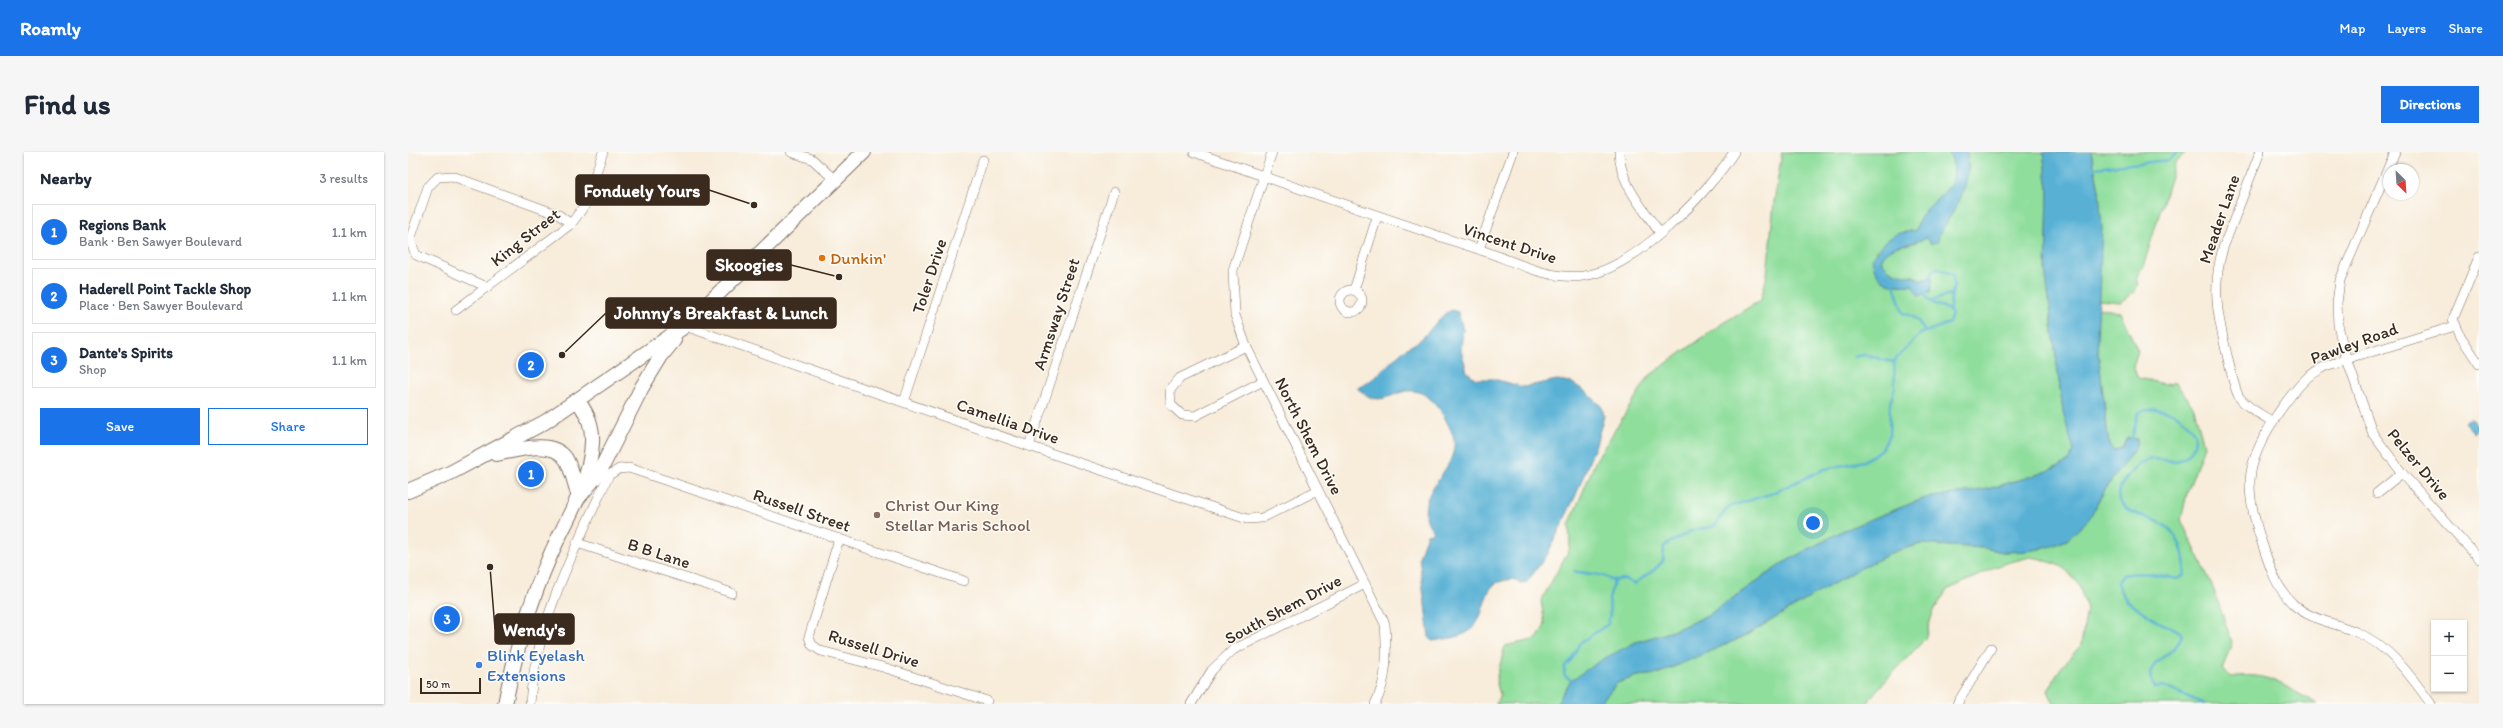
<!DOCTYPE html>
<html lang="en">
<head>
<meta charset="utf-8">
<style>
  :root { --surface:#fff; --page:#f6f6f7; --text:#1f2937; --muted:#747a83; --line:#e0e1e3; --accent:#1a73e8 }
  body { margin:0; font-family:Itim,sans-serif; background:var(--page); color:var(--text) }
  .controls { position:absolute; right:12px; bottom:12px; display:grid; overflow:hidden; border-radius:0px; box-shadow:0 1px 3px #0004 }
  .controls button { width:36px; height:36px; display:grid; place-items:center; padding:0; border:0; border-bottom:1px solid var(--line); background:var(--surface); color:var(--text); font:20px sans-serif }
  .compass { position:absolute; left:1975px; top:12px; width:36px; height:36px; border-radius:50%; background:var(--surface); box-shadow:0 1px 3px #0004; rotate:155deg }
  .scale { position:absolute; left:12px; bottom:10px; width:61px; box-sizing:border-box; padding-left:4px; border:2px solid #3b2a1e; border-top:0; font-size:11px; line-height:14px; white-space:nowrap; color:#3b2a1e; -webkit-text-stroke:3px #fdfcf7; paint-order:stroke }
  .you { position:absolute; left:1405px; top:371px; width:14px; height:14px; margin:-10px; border:3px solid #fff; border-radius:50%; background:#1a73e8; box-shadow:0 0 0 6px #1a73e833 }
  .badge { display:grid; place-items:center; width:26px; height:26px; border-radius:50%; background:var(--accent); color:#fff; font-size:13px; font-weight:700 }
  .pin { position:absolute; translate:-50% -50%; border:2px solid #fff; box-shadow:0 1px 4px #0006 }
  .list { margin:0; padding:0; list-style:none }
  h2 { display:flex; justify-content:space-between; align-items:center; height:52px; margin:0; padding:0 16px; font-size:17px }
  h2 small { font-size:13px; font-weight:400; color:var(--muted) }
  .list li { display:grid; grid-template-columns:26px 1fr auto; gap:12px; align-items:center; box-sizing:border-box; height:56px; margin:0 8px 8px; padding:0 8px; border:1px solid var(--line); border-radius:0px }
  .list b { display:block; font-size:15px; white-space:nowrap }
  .list p { margin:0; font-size:13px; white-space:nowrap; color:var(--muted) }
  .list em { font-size:13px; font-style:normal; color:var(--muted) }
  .actions { display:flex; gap:8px; padding:12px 16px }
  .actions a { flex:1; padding:9px 0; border:1px solid var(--accent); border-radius:0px; text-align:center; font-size:14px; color:var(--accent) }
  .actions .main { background:var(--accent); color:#fff }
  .map { position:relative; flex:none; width:2071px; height:552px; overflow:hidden; border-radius:0px }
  header { display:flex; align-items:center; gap:24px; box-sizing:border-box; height:56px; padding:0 20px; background:var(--accent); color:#fff }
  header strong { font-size:19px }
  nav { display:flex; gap:22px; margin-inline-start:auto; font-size:14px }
  .intro { display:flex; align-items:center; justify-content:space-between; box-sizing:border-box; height:96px; padding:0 24px }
  h1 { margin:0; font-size:28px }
  .button { padding:10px 18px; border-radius:0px; background:var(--accent); color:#fff; font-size:14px; font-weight:700 }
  main { display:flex; gap:24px; padding:0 24px }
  aside { flex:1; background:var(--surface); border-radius:0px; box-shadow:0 1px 3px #0004 }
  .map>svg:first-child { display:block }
  .green { fill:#8fde9c; stroke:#65845d }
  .water { fill:#58b1d5; stroke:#4a6e7a }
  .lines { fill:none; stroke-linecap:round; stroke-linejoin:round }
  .stream { stroke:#58b1d5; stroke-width:2.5 }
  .minor-casing { stroke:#7d6e60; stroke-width:10 }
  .primary-casing { stroke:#7d6e60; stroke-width:16 }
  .minor { stroke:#fff; stroke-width:9 }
  .primary { stroke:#fff; stroke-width:14 }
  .food-dot { fill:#e8710a; stroke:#fdfcf7; stroke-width:1.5 }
  .education-dot { fill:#8d6e63; stroke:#fdfcf7; stroke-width:1.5 }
  .shop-dot { fill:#3f7fe0; stroke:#fdfcf7; stroke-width:1.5 }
  .labels { text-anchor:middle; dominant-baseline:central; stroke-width:3; stroke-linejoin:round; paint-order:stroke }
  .street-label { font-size:17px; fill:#3b2a1e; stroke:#fdfcf7 }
  .food-label { font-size:17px; fill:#c56008; stroke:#fdfcf7; text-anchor:start }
  .education-label { font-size:17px; fill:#785e54; stroke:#fdfcf7; text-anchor:start }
  .shop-label { font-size:17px; fill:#366cbe; stroke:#fdfcf7; text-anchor:start }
  .leader { fill:none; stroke:#3b2a1e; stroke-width:1.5 }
  .callout-dot { fill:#3b2a1e; stroke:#fdfcf7; stroke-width:1.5 }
  .callout { fill:#3b2a1e; stroke:#3b2a1e; stroke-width:1.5 }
  .callout-label { font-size:18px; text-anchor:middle; font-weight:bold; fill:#fff }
</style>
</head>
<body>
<header>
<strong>Roamly</strong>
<nav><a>Map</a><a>Layers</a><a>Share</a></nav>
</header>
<div class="intro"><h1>Find us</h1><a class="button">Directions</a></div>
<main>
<aside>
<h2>Nearby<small>3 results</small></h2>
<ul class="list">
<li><span class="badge">1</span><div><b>Regions Bank</b><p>Bank · Ben Sawyer Boulevard</p></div><em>1.1 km</em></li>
<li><span class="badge">2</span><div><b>Haderell Point Tackle Shop</b><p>Place · Ben Sawyer Boulevard</p></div><em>1.1 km</em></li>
<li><span class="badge">3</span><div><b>Dante's Spirits</b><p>Shop</p></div><em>1.1 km</em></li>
</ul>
<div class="actions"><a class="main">Save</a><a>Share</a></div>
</aside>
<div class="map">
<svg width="2071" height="552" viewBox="0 0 2071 552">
  <rect width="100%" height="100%" fill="#fdfcf7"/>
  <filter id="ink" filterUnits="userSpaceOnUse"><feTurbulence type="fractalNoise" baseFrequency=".025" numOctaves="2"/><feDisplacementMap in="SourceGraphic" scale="8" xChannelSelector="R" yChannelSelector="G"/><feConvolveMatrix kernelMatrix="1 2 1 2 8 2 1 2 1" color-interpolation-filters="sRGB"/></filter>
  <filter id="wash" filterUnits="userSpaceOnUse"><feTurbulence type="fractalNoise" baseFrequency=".012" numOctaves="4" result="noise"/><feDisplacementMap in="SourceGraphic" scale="16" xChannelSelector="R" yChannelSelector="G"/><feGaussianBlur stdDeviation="0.9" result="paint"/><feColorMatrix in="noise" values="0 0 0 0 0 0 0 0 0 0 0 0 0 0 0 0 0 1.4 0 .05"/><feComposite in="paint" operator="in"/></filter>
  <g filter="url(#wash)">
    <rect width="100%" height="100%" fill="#f8ecda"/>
    <!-- green -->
    <g class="green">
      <path d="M1374 0H1541C1561 43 1515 43 1508 78L1489 82 1468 99 1482 133H1504L1509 137 1522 140 1524 126 1512 128 1506 124 1491 123 1478 116 1473 108 1476 101 1485 95 1503 92 1518 86 1530 89 1531 83 1540 67 1561 16 1559 0H1635L1640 37 1638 125 1655 260 1666 299 1661 308 1652 314 1628 323 1580 337 1517 346 1436 378 1375 411 1299 464 1262 480 1228 490 1163 528 1148 552H1088L1092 543 1088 528 1097 494 1129 487 1137 473 1133 449 1162 396 1161 373 1188 308 1241 224 1315 171 1353 148 1359 123 1366 50Z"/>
      <path d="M1683 0H1778L1767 11 1736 112 1728 127 1730 131 1727 140 1712 150 1691 148 1690 156 1712 160 1730 199 1725 214 1730 226 1762 233 1767 230 1786 256 1796 294 1779 341 1773 368 1804 433 1824 490 1814 518 1823 525C1861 518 1877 536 1910 552H1646L1640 539 1652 517 1673 493 1679 457 1670 431 1655 415 1633 407 1622 405 1595 412 1539 438 1525 460 1517 487 1467 540 1459 552H1191L1209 531 1229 524 1249 522 1335 485 1445 420 1488 399 1513 392 1576 396 1595 400 1619 399 1641 395 1659 388 1727 297 1729 287 1719 286 1714 295 1706 299 1701 294 1689 190 1691 38Z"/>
    </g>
    <!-- water -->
    <g class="water">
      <path d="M1541 0H1559C1563 39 1549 52 1531 83L1530 89 1523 92 1518 86C1502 94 1481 91 1473 108 1485 127 1497 119 1512 128L1525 126 1522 140 1511 144 1504 133C1483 135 1467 131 1464 106L1479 88 1489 82 1508 78C1515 43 1561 43 1541 0Z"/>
      <polygon points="1635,0 1683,0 1691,38 1694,75 1689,190 1701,294 1706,299 1714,295 1719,286 1729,287 1727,297 1699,334 1681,367 1659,388 1641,395 1619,399 1595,400 1576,396 1513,392 1488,399 1445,420 1335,485 1249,522 1229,524 1209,531 1191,552 1148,552 1163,528 1195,507 1228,490 1262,480 1299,464 1375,411 1436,378 1517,346 1580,337 1628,323 1652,314 1661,308 1666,299 1655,260 1638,125 1640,37"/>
      <path d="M1044 158 1050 160 1055 178 1053 198 1059 220 1068 227H1085L1116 235 1149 228 1163 230 1181 242 1194 255 1196 264 1188 292 1168 343 1139 403 1119 430 1112 431 1105 427C1100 428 1091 429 1087 432 1074 442 1078 464 1063 478 1053 486 1037 487 1024 489L1021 485 1011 405 1019 382 1026 380C997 344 1050 322 1046 288 1045 282 1041 274 1038 268 1029 251 1015 234 994 240 984 243 975 249 964 246 959 244 953 239 949 236 968 228 978 214 992 201 998 195 1007 193 1013 187 1024 178 1031 163 1044 158Z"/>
      <polygon points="2062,266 2071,276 2066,281 2056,270"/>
    </g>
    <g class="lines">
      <!-- stream -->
      <g class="stream">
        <polyline points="1686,16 1761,8 1769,0"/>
        <path d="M1521 127 1525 118 1530 116 1544 122C1549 133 1541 146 1542 158"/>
        <path d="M1486 133 1495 161C1508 164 1511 169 1517 180"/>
        <polyline points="1521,149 1543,143"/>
        <path d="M1446 205C1466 198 1471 212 1486 209"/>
        <path d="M1724 287 1730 261C1760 247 1805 279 1779 304 1769 313 1756 307 1745 307 1731 307 1715 327 1711 339 1705 359 1740 365 1751 370 1770 379 1779 403 1776 423L1769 427C1751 422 1733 419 1715 423L1710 430 1713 440 1719 449 1750 470 1771 479 1774 484C1772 487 1770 492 1767 495 1757 507 1732 514 1747 535L1755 534 1796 552"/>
        <path d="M1204 428 1216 427 1226 432 1246 418 1255 409 1256 394 1283 379 1307 374 1320 355 1362 342 1417 317 1456 309 1473 298 1481 285 1482 251 1487 235 1486 209 1512 182 1541 171 1544 162C1538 152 1523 155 1517 143"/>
        <path d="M1163 528 1156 523 1157 514 1164 507 1171 492 1200 472 1202 462 1201 446 1206 430C1195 420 1180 423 1166 419"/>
      </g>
    </g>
  </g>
  <g filter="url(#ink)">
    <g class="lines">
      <defs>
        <g id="minor">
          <polyline points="383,0 404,7 427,28"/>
          <path d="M786 0C881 33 975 66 1070 97 1104 108 1138 128 1175 124 1227 117 1299 42 1326 0"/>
          <path d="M864 0 825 118 827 163 838 194 977 472C979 500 980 527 967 552"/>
          <path d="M1211 0C1212 32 1235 56 1252 81"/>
          <path d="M1852 0 1815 96C1803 137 1810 166 1820 207 1823 219 1825 233 1831 245 1839 256 1854 263 1865 270"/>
          <polyline points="1987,0 1932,128 1929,151 1930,173 1936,199 1965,282 1994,321 2071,407"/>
          <polyline points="1071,97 1105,0"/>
          <polyline points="2071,105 2045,167 2053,185 2071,212"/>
          <polyline points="79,135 8,103 2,88 20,35 30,25 44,24 151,63 163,72"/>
          <circle cx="943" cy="149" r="11"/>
          <polyline points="946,138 969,65"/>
          <polyline points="48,158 163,72 177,53 195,0"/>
          <polyline points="277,174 621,294 839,367 854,366 910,338"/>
          <polyline points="838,194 772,226 762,238 763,253 774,263 787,264 855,229"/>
          <polyline points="496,250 575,8"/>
          <polyline points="621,294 706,40"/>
          <polyline points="1969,341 1994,321"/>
          <polyline points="431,387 401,485 404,493 413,499 478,516 579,549"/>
          <polyline points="169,391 324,441"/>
          <path d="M122 552C127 473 168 394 201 323L211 317 221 316 556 429"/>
          <polyline points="783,552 804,518 825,498 957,432"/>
          <polyline points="1549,552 1583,496"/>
          <path d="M2023 552C2003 524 1982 494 1948 480 1928 471 1902 468 1885 452 1868 435 1862 416 1855 394 1848 374 1842 354 1842 332 1841 299 1876 248 1900 225 1905 221 1912 218 1918 214L2047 174"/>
        </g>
        <g id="primary">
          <path d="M88 302C107 299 144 286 158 307 164 317 167 333 171 345L191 321 234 235 253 204 266 188"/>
          <polyline points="0,339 42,321 137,270 277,174 456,0"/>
          <path d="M97 552C107 501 121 452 142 404 158 367 182 333 184 291 185 274 180 263 170 249"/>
        </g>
      </defs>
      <!-- minor casing -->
      <use href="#minor" class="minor-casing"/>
      <!-- primary casing -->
      <use href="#primary" class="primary-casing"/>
      <!-- minor -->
      <use href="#minor" class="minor"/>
      <!-- primary -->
      <use href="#primary" class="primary"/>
    </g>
  </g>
  <!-- markers -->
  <circle class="food-dot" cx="414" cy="106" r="4"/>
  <circle class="education-dot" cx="469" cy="363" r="4"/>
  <circle class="shop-dot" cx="71" cy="513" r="4"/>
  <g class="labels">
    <!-- street labels -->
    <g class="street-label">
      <text transform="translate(1811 67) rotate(-71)">Meader Lane</text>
      <text transform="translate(117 85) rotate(-38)">King Street</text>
      <text transform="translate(1102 91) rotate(18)">Vincent Drive</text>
      <text transform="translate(521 124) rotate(-72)">Toler Drive</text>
      <text transform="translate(648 162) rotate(-72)">Armsway Street</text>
      <text transform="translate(1946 191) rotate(-20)">Pawley Road</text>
      <text transform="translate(600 269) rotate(19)">Camellia Drive</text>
      <text transform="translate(901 284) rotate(63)">North Shem Drive</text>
      <text transform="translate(2011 312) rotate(50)">Pelzer Drive</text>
      <text transform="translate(394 358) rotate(19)">Russell Street</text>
      <text transform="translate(251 401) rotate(18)">B B Lane</text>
      <text transform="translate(875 457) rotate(-28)">South Shem Drive</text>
      <text transform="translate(466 496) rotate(17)">Russell Drive</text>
    </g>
    <!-- food labels -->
    <g class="food-label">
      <text x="422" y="106">Dunkin'</text>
    </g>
    <!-- education labels -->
    <g class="education-label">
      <text x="477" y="353">Christ Our King<tspan x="477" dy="20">Stellar Maris School</tspan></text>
    </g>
    <!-- shop labels -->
    <g class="shop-label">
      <text x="79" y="503">Blink Eyelash<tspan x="79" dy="20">Extensions</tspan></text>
    </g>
  </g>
  <!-- callouts -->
  <path class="leader" d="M346 53L301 38M431 125L383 113M154 203L198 161M82 415L87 477"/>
  <g class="callout-dot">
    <circle cx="346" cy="53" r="4"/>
    <circle cx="431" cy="125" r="4"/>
    <circle cx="154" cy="203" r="4"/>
    <circle cx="82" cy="415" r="4"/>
  </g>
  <g class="callout">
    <rect x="168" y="23" width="133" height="30" rx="4"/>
    <rect x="299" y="98" width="84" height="30" rx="4"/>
    <rect x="198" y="146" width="230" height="30" rx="4"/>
    <rect x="87" y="462" width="79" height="30" rx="4"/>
  </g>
  <g class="callout-label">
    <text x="234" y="45">Fonduely Yours</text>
    <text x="341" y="119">Skoogies</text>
    <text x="313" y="167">Johnny’s Breakfast &amp; Lunch</text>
    <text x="126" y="484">Wendy's</text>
  </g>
</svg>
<div class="controls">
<button>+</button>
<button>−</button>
</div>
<svg class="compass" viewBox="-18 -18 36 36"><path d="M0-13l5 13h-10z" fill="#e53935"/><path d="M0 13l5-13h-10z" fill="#747a83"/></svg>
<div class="scale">50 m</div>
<div class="you"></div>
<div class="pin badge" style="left:123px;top:322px">1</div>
<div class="pin badge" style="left:123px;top:213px">2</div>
<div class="pin badge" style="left:39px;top:467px">3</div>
</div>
</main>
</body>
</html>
